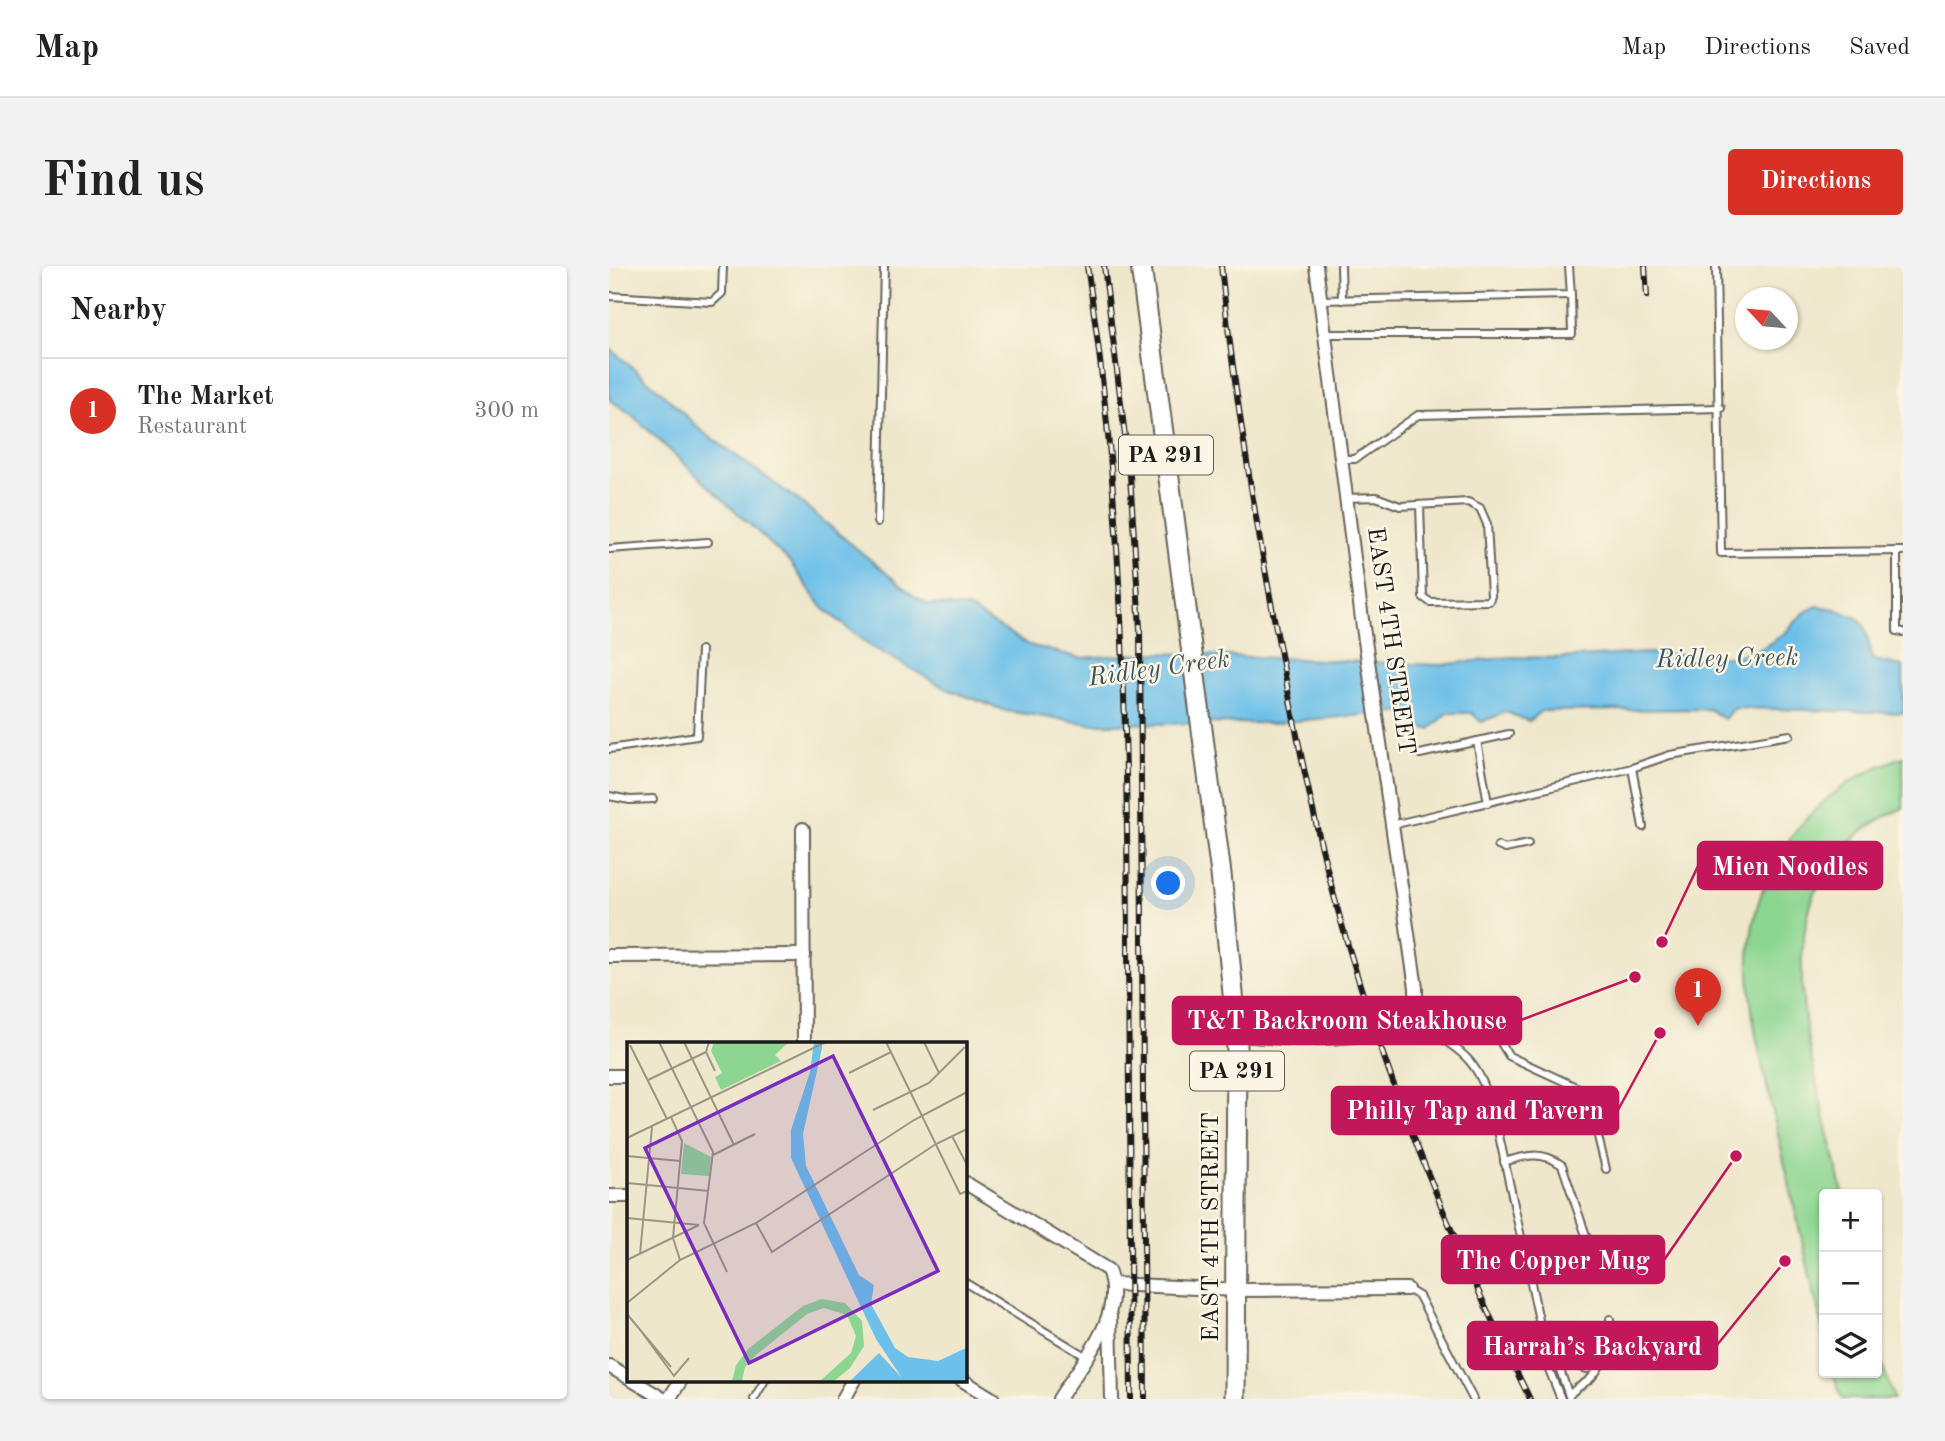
<!DOCTYPE html>
<html lang="en">
<head>
<meta charset="utf-8">
<style>
  :root { --surface:#fff; --page:#f2f2f2; --text:#222; --muted:#767676; --line:#e0e0e0; --accent:#d93025 }
  body { margin:0; font-family:"Old Standard TT",serif; background:var(--page); color:var(--text) }
  .controls { position:absolute; right:21px; bottom:21px; display:grid; overflow:hidden; border-radius:7px; box-shadow:0 2px 5px #0004 }
  .controls button { width:63px; height:63px; display:grid; place-items:center; padding:0; border:0; border-bottom:2px solid var(--line); background:var(--surface); color:var(--text); font:35px sans-serif }
  .compass { position:absolute; left:1126px; top:21px; width:63px; height:63px; border-radius:50%; background:var(--surface); box-shadow:0 2px 5px #0004; rotate:296deg }
  .you { position:absolute; left:560px; top:618px; width:24px; height:24px; margin:-18px; border:5px solid #fff; border-radius:50%; background:#1a73e8; box-shadow:0 0 0 10px #1a73e833 }
  .badge { display:grid; place-items:center; width:46px; height:46px; border-radius:50%; background:var(--accent); color:#fff; font-size:23px; font-weight:700 }
  .pin { position:absolute; translate:-50% -58px; filter:drop-shadow(0 2px 4px #0008) }
  .pin::after { content:''; position:absolute; top:37px; width:24px; height:21px; background:inherit; clip-path:polygon(0 0,100% 0,50% 100%) }
  .list { margin:0; padding:0; list-style:none }
  h2 { display:flex; justify-content:space-between; align-items:center; height:91px; margin:0; padding:0 28px; font-size:30px }
  h2 small { font-size:23px; font-weight:400; color:var(--muted) }
  .list li { display:grid; grid-template-columns:46px 1fr auto; gap:21px; align-items:center; box-sizing:border-box; height:105px; padding:0 28px; border-top:2px solid var(--line) }
  .list b { display:block; font-size:26px; white-space:nowrap }
  .list p { margin:0; font-size:23px; white-space:nowrap; color:var(--muted) }
  .list em { font-size:23px; font-style:normal; color:var(--muted) }
  .icon { flex:none; width:38px; height:38px; fill:none; stroke:currentColor; stroke-width:2; stroke-linecap:round; stroke-linejoin:round }
  .map { position:relative; flex:none; width:1294px; height:1133px; overflow:hidden; border-radius:7px }
  header { display:flex; align-items:center; gap:42px; box-sizing:border-box; height:98px; padding:0 35px; background:var(--surface); border-bottom:2px solid var(--line) }
  header strong { font-size:33px }
  nav { display:flex; gap:38px; margin-inline-start:auto; font-size:24px }
  .intro { display:flex; align-items:center; justify-content:space-between; box-sizing:border-box; height:168px; padding:0 42px }
  h1 { margin:0; font-size:49px }
  .button { padding:18px 32px; border-radius:7px; background:var(--accent); color:#fff; font-size:24px; font-weight:700 }
  main { display:flex; gap:42px; padding:0 42px }
  aside { flex:1; background:var(--surface); border-radius:7px; box-shadow:0 2px 5px #0004 }
  .map>svg:first-child { display:block }
  .garden { fill:#8dd692; stroke:#547957; stroke-width:2 }
  .water { fill:#6dc0e9; stroke:#446e82; stroke-width:2 }
  .lines { fill:none; stroke-linecap:round; stroke-linejoin:round }
  .service-casing { stroke:#666359; stroke-width:10 }
  .minor-casing { stroke:#666359; stroke-width:16 }
  .tertiary-casing { stroke:#666359; stroke-width:19 }
  .primary-casing { stroke:#666359; stroke-width:23 }
  .service { stroke:#fff; stroke-width:6 }
  .minor { stroke:#fff; stroke-width:12 }
  .tertiary { stroke:#fff; stroke-width:16 }
  .primary { stroke:#fff; stroke-width:19 }
  .rail-casing { stroke:#1c1c1c; stroke-width:6 }
  .rail { stroke:#fcf5e5; stroke-width:3.5; stroke-dasharray:10; stroke-linecap:butt }
  .labels { text-anchor:middle; dominant-baseline:central; stroke-width:5; stroke-linejoin:round; paint-order:stroke }
  .shield { fill:#fcf5e5; stroke:#5f5d58; stroke-width:2 }
  .shield-label { font-size:23px; font-weight:bold; fill:#1c1c1c }
  .street-label { font-size:24px; fill:#1c1c1c; stroke:#fcf5e5 }
  .water-label { font-size:26px; font-style:italic; fill:#385564; stroke:#fcf5e5 }
  .inset-road { fill:none; stroke:#9a9685; stroke-width:2 }
  .view { fill:#7b2cbf; fill-opacity:0.15; stroke:#7b2cbf; stroke-width:3.5 }
  .inset-edge { fill:none; stroke:#1c1c1c; stroke-width:3.5 }
  .leader { fill:none; stroke:#c2185b; stroke-width:2.5 }
  .callout-dot { fill:#c2185b; stroke:#fcf5e5; stroke-width:2.5 }
  .callout { fill:#c2185b; stroke:#c2185b; stroke-width:2.5 }
  .callout-label { font-size:26px; text-anchor:middle; font-weight:bold; fill:#fff }
</style>
</head>
<body>
<header>
<strong>Map</strong>
<nav><a>Map</a><a>Directions</a><a>Saved</a></nav>
</header>
<div class="intro"><h1>Find us</h1><a class="button">Directions</a></div>
<main>
<aside>
<h2>Nearby<small></small></h2>
<ul class="list">
<li><span class="badge">1</span><div><b>The Market</b><p>Restaurant</p></div><em>300 m</em></li>
</ul>
</aside>
<div class="map">
<svg width="1294" height="1133" viewBox="0 0 1294 1133">
  <rect width="100%" height="100%" fill="#fcf5e5"/>
  <filter id="ink" filterUnits="userSpaceOnUse"><feTurbulence type="fractalNoise" baseFrequency=".0143" numOctaves="2"/><feDisplacementMap in="SourceGraphic" scale="14" xChannelSelector="R" yChannelSelector="G"/><feConvolveMatrix kernelMatrix="1 2 1 2 8 2 1 2 1" color-interpolation-filters="sRGB"/></filter>
  <filter id="wash" filterUnits="userSpaceOnUse"><feTurbulence type="fractalNoise" baseFrequency=".00686" numOctaves="4" result="noise"/><feDisplacementMap in="SourceGraphic" scale="28" xChannelSelector="R" yChannelSelector="G"/><feGaussianBlur stdDeviation="1.57" result="paint"/><feColorMatrix in="noise" values="0 0 0 0 0 0 0 0 0 0 0 0 0 0 0 0 0 1.4 0 .05"/><feComposite in="paint" operator="in"/></filter>
  <g filter="url(#wash)">
    <rect width="100%" height="100%" fill="#eee7cb"/>
    <!-- garden -->
    <g class="garden">
      <path d="M1294 491V542C1132 610 1206 800 1234 928H1215V1071C1199 1002 1183 933 1168 864 1156 809 1138 748 1140 692 1145 596 1205 521 1294 491Z"/>
      <polygon points="1268,1084 1285,1133 1233,1133 1224,1107 1268,1107"/>
    </g>
    <!-- water -->
    <polygon class="water" points="0,82 49,123 94,166 189,234 304,329 319,338 359,342 420,379 471,392 548,387 830,399 903,391 951,392 1041,387 1123,391 1150,384 1175,368 1196,346 1208,340 1227,343 1250,353 1256,362 1264,394 1294,400 1294,447 1132,442 1124,443 1115,453 1100,443 939,445 932,445 920,455 897,446 872,456 863,447 839,447 821,463 814,462 798,445 665,457 482,458 397,445 338,423 258,378 214,342 180,295 23,149 0,133"/>
  </g>
  <g filter="url(#ink)">
    <g class="lines">
      <defs>
        <g id="service">
          <polyline points="732,0 733,34"/>
          <polyline points="1107,0 1112,287 1294,285"/>
          <polyline points="0,30 103,36 113,27 114,0"/>
          <polyline points="711,34 962,29 960,0"/>
          <polyline points="717,68 963,68 962,29"/>
          <polyline points="732,193 746,193 809,149 1112,142"/>
          <polyline points="737,232 767,231 791,240 859,236 871,242 878,258 882,330 880,335 821,336 814,331 811,239"/>
          <polyline points="269,256 275,0"/>
          <polyline points="0,283 99,276"/>
          <polyline points="1288,285 1288,365 1294,366"/>
          <polyline points="868,475 879,537"/>
          <polyline points="0,483 88,470 92,384"/>
          <polyline points="811,488 900,468"/>
          <polyline points="1023,502 1034,561"/>
          <polyline points="0,530 21,534 44,533"/>
          <polyline points="783,559 1023,502 1061,489 1181,469"/>
          <polyline points="889,580 896,583 919,578"/>
          <path d="M809 758C858 788 869 793 886 851L938 1091 937 1096 952 1133"/>
          <polyline points="892,777 900,790 978,826 997,903"/>
          <path d="M895 896C917 889 933 885 953 899L986 996"/>
          <polyline points="355,1016 476,1090"/>
          <polyline points="798,1023 810,1030 864,1133"/>
          <polyline points="938,1091 978,1103 990,1100"/>
          <polyline points="943,1094 949,1098 960,1130"/>
          <path d="M960 1130C966 1121 975 1119 982 1112 996 1098 1002 1072 1001 1053"/>
          <polyline points="145,1133 156,1114"/>
        </g>
        <g id="minor">
          <polyline points="707,0 754,361 807,722 807,757"/>
          <polyline points="194,563 195,778"/>
          <polyline points="0,690 195,689"/>
          <polyline points="0,810 19,810"/>
          <path d="M355 916 499 1004C517 1050 473 1096 450 1133"/>
          <polyline points="0,930 19,930"/>
          <polyline points="505,1018 628,1024 798,1023"/>
          <polyline points="501,1050 503,1133"/>
          <polyline points="0,1100 19,1111"/>
          <polyline points="23,1114 54,1133"/>
          <polyline points="353,1114 384,1133"/>
          <polyline points="60,1133 72,1114"/>
          <polyline points="234,1133 245,1114"/>
        </g>
        <path id="tertiary" d="M628 767C686 773 750 773 807 757"/>
        <polyline id="primary" points="532,0 612,608 628,767 626,1133"/>
      </defs>
      <!-- service casing -->
      <use href="#service" class="service-casing"/>
      <!-- minor casing -->
      <use href="#minor" class="minor-casing"/>
      <!-- tertiary casing -->
      <use href="#tertiary" class="tertiary-casing"/>
      <!-- primary casing -->
      <use href="#primary" class="primary-casing"/>
      <!-- service -->
      <use href="#service" class="service"/>
      <!-- minor -->
      <use href="#minor" class="minor"/>
      <!-- tertiary -->
      <use href="#tertiary" class="tertiary"/>
      <!-- primary -->
      <use href="#primary" class="primary"/>
      <defs>
        <g id="rail">
          <path d="M478 0C513 224 518 450 519 677 520 829 521 981 522 1133"/>
          <polyline points="495,0 521,210 531,362 536,1133"/>
          <path d="M612 0C626 134 648 266 674 399 692 491 711 585 738 676 784 833 848 987 921 1133"/>
          <polyline points="1036,0 1038,30"/>
        </g>
      </defs>
      <!-- rail casing -->
      <use href="#rail" class="rail-casing"/>
      <!-- rail -->
      <use href="#rail" class="rail"/>
    </g>
  </g>
  <g class="labels">
    <!-- shield labels -->
    <g class="shield">
      <rect x="510" y="169.5" width="94" height="39" rx="5"/>
      <rect x="581" y="785.5" width="94" height="39" rx="5"/>
    </g>
    <g class="shield-label">
      <text x="557" y="189">PA 291</text>
      <text x="628" y="805">PA 291</text>
    </g>
    <!-- street labels -->
    <g class="street-label">
      <text transform="translate(781 375) rotate(82)">EAST 4TH STREET</text>
      <text transform="translate(603 961) rotate(-90)">EAST 4TH STREET</text>
    </g>
    <!-- water labels -->
    <g class="water-label">
      <text transform="translate(1118 393) rotate(-1)">Ridley Creek</text>
      <text transform="translate(550 403) rotate(-8)">Ridley Creek</text>
    </g>
  </g>
  <!-- overview -->
  <g transform="translate(18 776)">
    <rect width="340" height="340" fill="#eee7cb"/>
    <path d="M87 0H162L148 13 154 19 94 48 88 35 95 31 84 9ZM57 101 84 115 82 134 54 132Z" fill="#8dd692"/>
    <path d="M195 257 218 261 235 279 237 304 223 326 207 339H193L224 311 229 294 220 273 197 266 180 272 129 313 118 325 115 339H105L109 323 121 307 176 264Z" fill="#8dd692"/>
    <path d="M187 0H195V6L176 92 179 124 232 233 247 243 244 262 268 306 281 315 311 319 339 306V339H223L252 311 275 336 249 297 164 116V88L183 30Z" fill="#6dc0e9"/>
    <path class="inset-road" d="M32 0 86 110 77 181 100 230M57 0 107 103M82 0 79 10 88 29M259 0 333 152 340 149M297 0 312 31M3 3 40 77M222 31 264 10M21 38 79 10M246 68 302 41 338 5M44 75 55 99 46 196 53 218M325 94 340 123M0 96 199 0M86 113 128 92M0 114 53 119M0 141 82 149M0 176 72 183M129 181 145 210 309 102 340 87M13 212 25 85M0 218 72 183M0 261 53 218 129 181 287 78 340 50M0 272 44 325M14 289 47 334 62 316"/>
    <path class="view" d="M206 14 311 229 122 321 18 106Z"/>
    <rect width="340" height="340" class="inset-edge"/>
  </g>
  <!-- callouts -->
  <path class="leader" d="M1053 676L1089 600M1026 711L912 754M1051 767L1009 844M1127 890L1055 994M1176 995L1108 1079"/>
  <g class="callout-dot">
    <circle cx="1053" cy="676" r="7"/>
    <circle cx="1026" cy="711" r="7"/>
    <circle cx="1051" cy="767" r="7"/>
    <circle cx="1127" cy="890" r="7"/>
    <circle cx="1176" cy="995" r="7"/>
  </g>
  <g class="callout">
    <rect x="1089" y="576" width="184" height="47" rx="7"/>
    <rect x="564" y="731" width="348" height="47" rx="7"/>
    <rect x="723" y="821" width="286" height="47" rx="7"/>
    <rect x="833" y="970" width="222" height="47" rx="7"/>
    <rect x="859" y="1056" width="249" height="47" rx="7"/>
  </g>
  <g class="callout-label">
    <text x="1181" y="609">Mien Noodles</text>
    <text x="738" y="763">T&amp;T Backroom Steakhouse</text>
    <text x="866" y="853">Philly Tap and Tavern</text>
    <text x="944" y="1003">The Copper Mug</text>
    <text x="983" y="1089">Harrah’s Backyard</text>
  </g>
</svg>
<div class="controls">
<button>+</button>
<button>−</button>
<button><svg class="icon" aria-label="layers" viewBox="0 0 24 24"><path d="M12 4l9 5-9 5-9-5zM3 14l9 5 9-5"/></svg></button>
</div>
<svg class="compass" viewBox="-18 -18 36 36"><path d="M0-13l5 13h-10z" fill="#e53935"/><path d="M0 13l5-13h-10z" fill="#767676"/></svg>
<div class="you"></div>
<div class="pin badge" style="left:1089px;top:760px">1</div>
</div>
</main>
</body>
</html>
